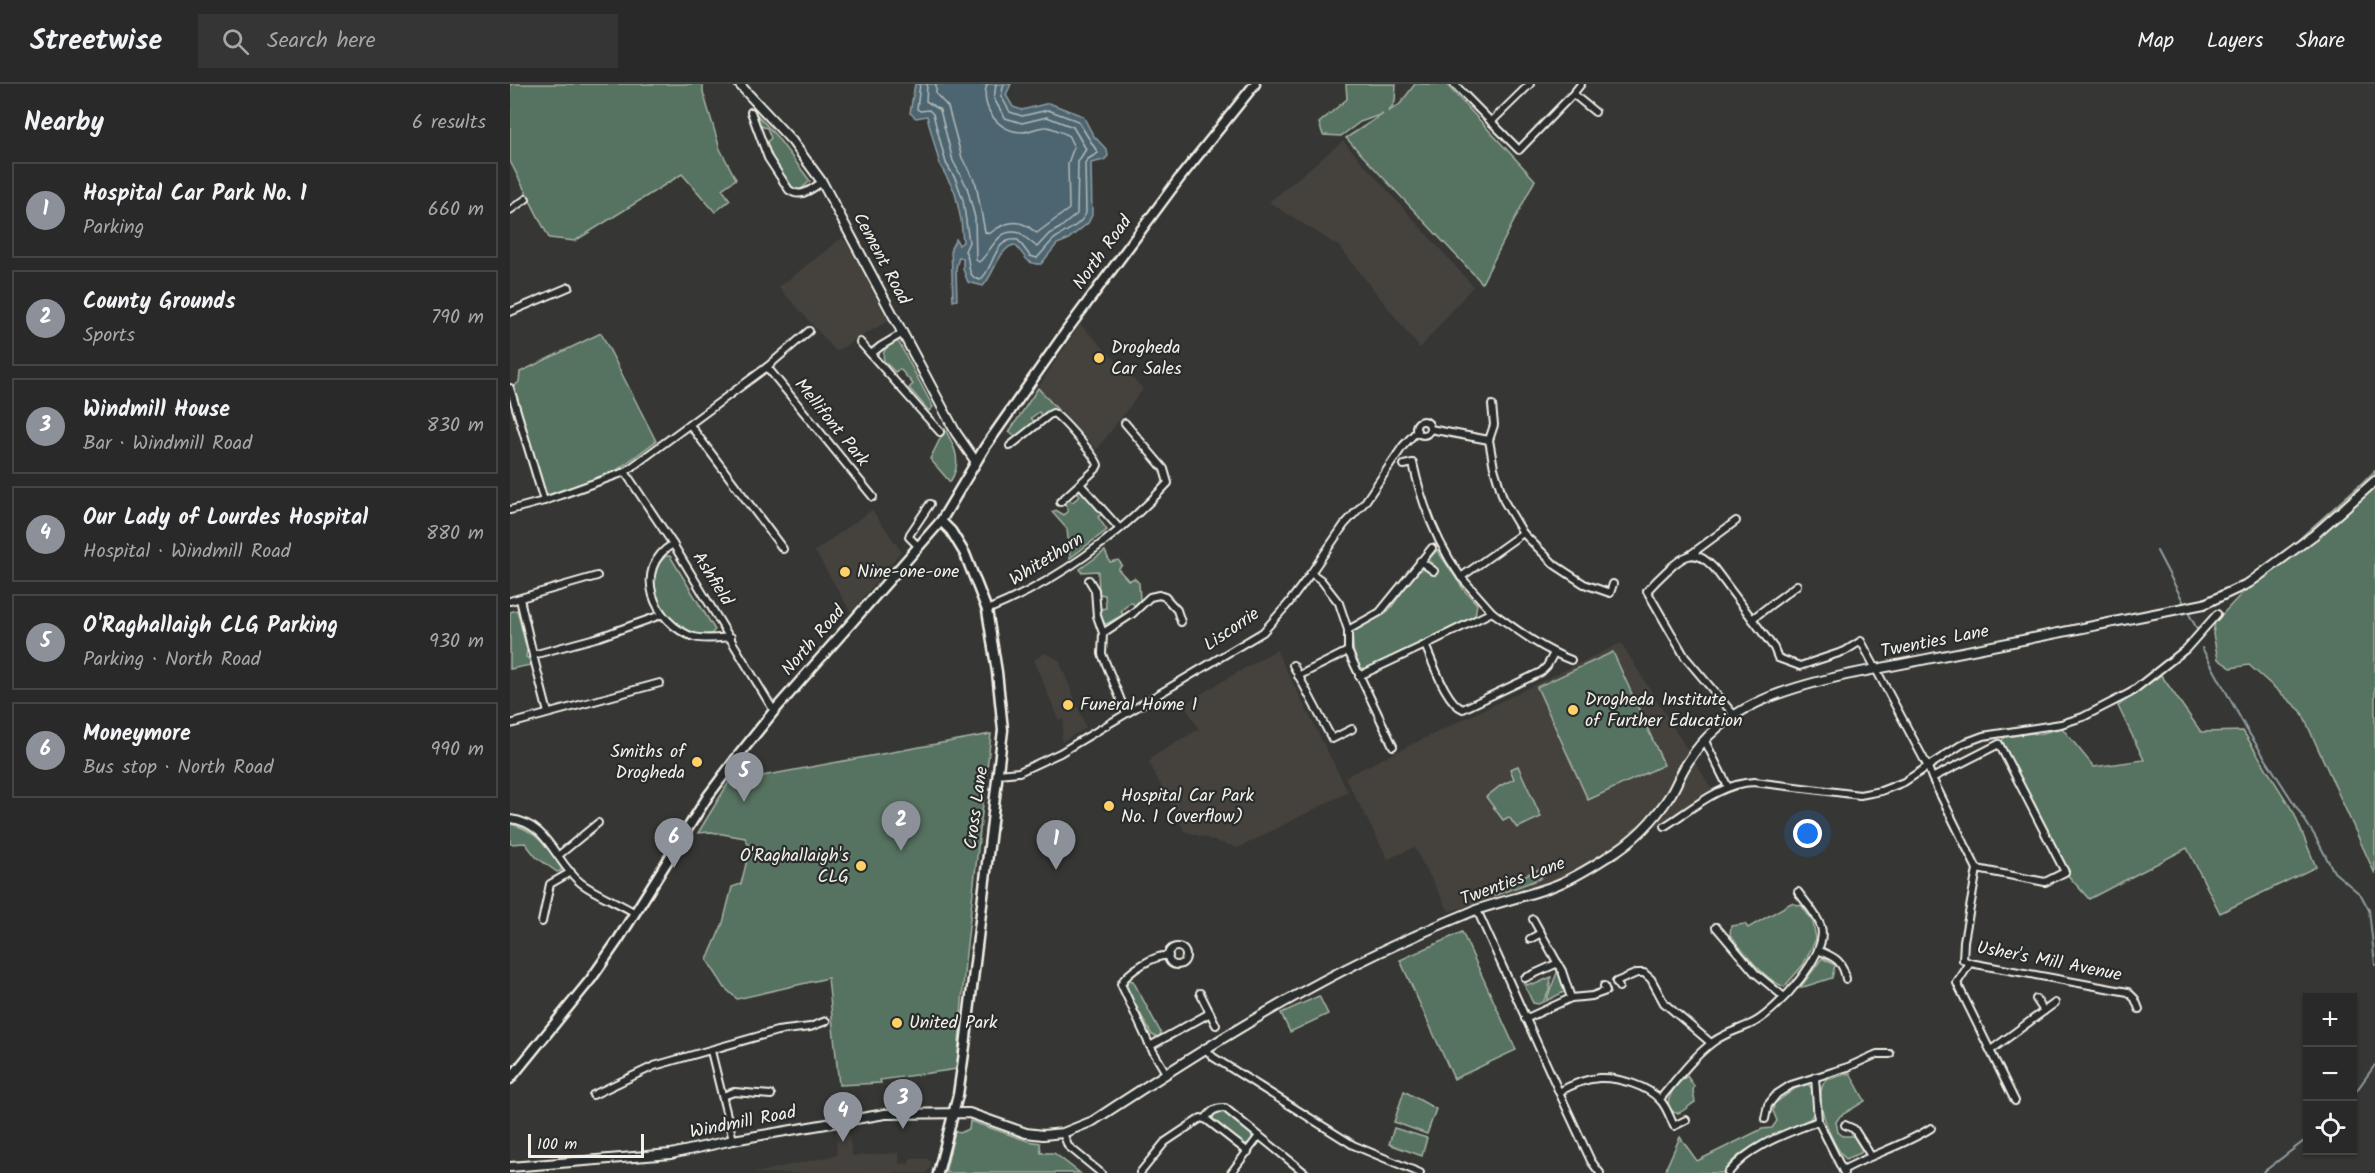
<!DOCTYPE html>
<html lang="en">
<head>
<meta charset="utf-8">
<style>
  :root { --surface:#282928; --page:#343534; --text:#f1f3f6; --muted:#a5a6a8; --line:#444545; --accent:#8c9099 }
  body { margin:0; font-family:Kalam,sans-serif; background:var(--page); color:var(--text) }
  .controls { position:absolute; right:18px; bottom:18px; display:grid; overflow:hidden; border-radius:0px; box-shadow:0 2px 4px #0004 }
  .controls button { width:54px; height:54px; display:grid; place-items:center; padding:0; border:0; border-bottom:2px solid var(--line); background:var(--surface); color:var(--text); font:30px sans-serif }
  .scale { position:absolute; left:18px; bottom:15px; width:116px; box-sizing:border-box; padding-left:6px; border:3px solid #f4f1e8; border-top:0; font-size:16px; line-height:21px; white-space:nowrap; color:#f4f1e8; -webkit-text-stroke:4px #2a2d2e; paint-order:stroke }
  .you { position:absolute; left:1298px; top:750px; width:21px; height:21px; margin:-15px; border:4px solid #fff; border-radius:50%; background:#1a73e8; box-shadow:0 0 0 9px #1a73e833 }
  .badge { display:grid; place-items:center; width:39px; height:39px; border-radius:50%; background:var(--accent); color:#fff; font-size:20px; font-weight:700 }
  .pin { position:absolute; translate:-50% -50px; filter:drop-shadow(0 2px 3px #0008) }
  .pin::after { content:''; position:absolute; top:32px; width:21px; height:18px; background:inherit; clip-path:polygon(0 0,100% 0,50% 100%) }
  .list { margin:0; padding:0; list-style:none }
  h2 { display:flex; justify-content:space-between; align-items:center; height:78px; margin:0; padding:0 24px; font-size:26px }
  h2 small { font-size:20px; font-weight:400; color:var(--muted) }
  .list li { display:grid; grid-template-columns:39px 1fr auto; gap:18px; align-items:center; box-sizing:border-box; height:96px; margin:0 12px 12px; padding:0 12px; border:2px solid var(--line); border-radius:0px }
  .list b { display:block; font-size:22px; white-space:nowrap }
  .list p { margin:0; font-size:20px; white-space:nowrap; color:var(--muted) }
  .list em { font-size:20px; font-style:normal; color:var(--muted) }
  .icon { flex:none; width:33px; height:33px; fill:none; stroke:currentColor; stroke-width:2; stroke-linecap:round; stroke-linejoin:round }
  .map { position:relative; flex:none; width:1865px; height:1089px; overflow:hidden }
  header { display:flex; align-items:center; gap:36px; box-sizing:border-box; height:84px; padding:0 30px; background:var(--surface); border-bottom:2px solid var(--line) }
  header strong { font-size:28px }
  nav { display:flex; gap:33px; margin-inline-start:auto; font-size:21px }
  .search { width:420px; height:54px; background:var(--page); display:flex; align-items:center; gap:15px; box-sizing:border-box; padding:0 21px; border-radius:0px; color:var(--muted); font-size:22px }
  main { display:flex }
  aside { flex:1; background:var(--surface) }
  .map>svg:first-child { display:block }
  .built { fill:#45433d }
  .green { fill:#577260; stroke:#a6b2a4; stroke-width:1.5 }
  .water { fill:#4d6571; stroke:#909da1; stroke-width:1.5 }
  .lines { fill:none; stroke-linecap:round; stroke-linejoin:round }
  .shore { stroke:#b1b9b8; stroke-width:1.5 }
  .stream { stroke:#909da1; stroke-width:2 }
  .minor-casing { stroke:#f4f1e8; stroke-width:10 }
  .tertiary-casing { stroke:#f4f1e8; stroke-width:12 }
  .secondary-casing { stroke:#f4f1e8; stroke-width:13 }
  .minor { stroke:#2a2d2e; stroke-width:6 }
  .tertiary { stroke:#2a2d2e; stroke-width:8 }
  .secondary { stroke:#2a2d2e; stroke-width:8 }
  .poi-dot { fill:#ffd166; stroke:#2a2d2e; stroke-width:2 }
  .labels { text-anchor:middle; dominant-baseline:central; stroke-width:4.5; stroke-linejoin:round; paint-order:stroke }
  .street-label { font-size:18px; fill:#f4f1e8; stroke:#2a2d2e }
  .poi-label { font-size:18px; fill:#f4f1e8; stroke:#2a2d2e; text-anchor:start }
</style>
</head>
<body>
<header>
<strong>Streetwise</strong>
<div class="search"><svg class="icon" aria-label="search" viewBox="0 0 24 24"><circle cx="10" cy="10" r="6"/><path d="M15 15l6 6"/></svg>Search here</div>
<nav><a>Map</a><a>Layers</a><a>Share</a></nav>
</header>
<main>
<aside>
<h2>Nearby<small>6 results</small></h2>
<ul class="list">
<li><span class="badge">1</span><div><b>Hospital Car Park No. 1</b><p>Parking</p></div><em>660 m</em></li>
<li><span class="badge">2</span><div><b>County Grounds</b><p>Sports</p></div><em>790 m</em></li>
<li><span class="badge">3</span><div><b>Windmill House</b><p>Bar · Windmill Road</p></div><em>830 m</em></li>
<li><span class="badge">4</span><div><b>Our Lady of Lourdes Hospital</b><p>Hospital · Windmill Road</p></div><em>880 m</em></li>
<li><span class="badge">5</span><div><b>O'Raghallaigh CLG Parking</b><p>Parking · North Road</p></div><em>930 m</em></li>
<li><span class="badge">6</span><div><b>Moneymore</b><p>Bus stop · North Road</p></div><em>990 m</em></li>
</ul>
</aside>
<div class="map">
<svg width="1865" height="1089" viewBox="0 0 1865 1089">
  <rect width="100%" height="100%" fill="#363735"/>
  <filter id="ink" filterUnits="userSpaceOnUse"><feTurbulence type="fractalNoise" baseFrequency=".0167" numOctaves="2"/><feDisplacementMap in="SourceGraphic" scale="12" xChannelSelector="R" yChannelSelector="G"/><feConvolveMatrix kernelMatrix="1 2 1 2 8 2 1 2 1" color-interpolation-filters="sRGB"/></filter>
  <g filter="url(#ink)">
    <!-- built -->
    <g class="built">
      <polygon points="833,57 963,202 910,264 830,163 759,118"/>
      <polygon points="332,154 339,162 378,237 326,267 269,203"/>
      <polygon points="570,240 633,305 587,365 528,304"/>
      <polygon points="362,426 391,467 341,528 305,467"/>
      <polygon points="1111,559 1204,709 1036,804 1000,810 939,827 904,763 878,775 835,693"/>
      <polygon points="766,566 838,708 728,764 674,747 639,678 642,676 641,674 689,645 674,620"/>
      <polygon points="535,569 549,576 576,644 551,658 554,635 549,636 524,576"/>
      <polygon points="338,1045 342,1072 389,1069 389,1080 399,1080 400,1075 417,1075 421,1078 421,1082 416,1089 245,1089 327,1071 326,1046"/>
    </g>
    <!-- green -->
    <g class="green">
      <polygon points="0,0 193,0 193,8 210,65 226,95 212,105 220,116 205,128 172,90 65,157 39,154 0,77"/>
      <polygon points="836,0 886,0 885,18 878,28 890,20 905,0 936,0 1025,96 972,199 836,54 873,30 850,38 831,52 813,51 809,39 837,15"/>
      <path d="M243 26 267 53 300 97 289 107C279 105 258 69 257 58L261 54 257 44 247 41Z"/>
      <polygon points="91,249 146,357 103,389 40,412 35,409 2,304 9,298 10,288"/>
      <path d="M388 257 423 323 419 327 399 304 403 300 390 285 385 288 374 277C371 265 378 261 388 257Z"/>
      <polygon points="528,304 548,326 541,326 532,332 529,328 521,334 525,338 506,352 499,348"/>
      <path d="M435 345C445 364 453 378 440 398L420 375Z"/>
      <polygon points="1865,387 1865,790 1791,627 1739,581 1721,584 1708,575 1703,550 1705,538 1750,490"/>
      <polygon points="570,406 573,406 592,430 588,433 597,446 560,474 557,445 542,428 546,426 554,431 558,427 555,419 558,415 562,418 570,412 567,408"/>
      <path d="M927 466 954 506 967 520 965 532 856 585 850 583 844 572 842 550C851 540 868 536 879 526 888 516 903 489 913 485L922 491 927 485 919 475Z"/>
      <polygon points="595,467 600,478 608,476 612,481 608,485 619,497 624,494 629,499 630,516 625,522 621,518 611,527 613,531 596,540 591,536 590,525 596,524 595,511 589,510 588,487 571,488 570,485"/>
      <path d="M156 472H160L205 546 201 550C197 550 191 551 187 550 155 543 127 497 156 472Z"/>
      <polygon points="7,526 17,566 16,573 21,576 21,581 0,585 0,528"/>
      <polygon points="1103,568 1154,681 1078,716 1027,603"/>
      <polygon points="1651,591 1691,648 1733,647 1784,729 1806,783 1710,829 1677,764 1579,815 1555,788 1489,660 1500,647 1529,650 1552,644 1584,683 1634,676 1608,622"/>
      <polygon points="481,650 455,878 447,985 370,996 371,999 329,1001 318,894 227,915 215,904 197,876 213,839 222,803 231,800 240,764 235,754 201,748 188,749 219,698"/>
      <polygon points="1008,682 1031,733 1007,744 999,733 993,736 976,713 990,702 1004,695 1000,685"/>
      <path d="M0 740C26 745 37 764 52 783L51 787 47 788 26 773 15 759 0 760Z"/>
      <polygon points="1034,783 1038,787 1029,795 984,812 981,810 982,806"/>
      <path d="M1281 819 1292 822 1303 838 1306 855 1293 881 1274 903C1253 894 1235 869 1220 851L1221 842 1235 840 1238 844Z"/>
      <polygon points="952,848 1006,966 944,995 890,876"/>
      <polygon points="1312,874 1325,881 1322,894 1290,904"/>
      <polygon points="1048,886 1056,907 1036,917"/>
      <polygon points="1012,891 1017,901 1022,899 1023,901 1041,893 1039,906 1033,918 1028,920 1023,919 1010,892"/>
      <polygon points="618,896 623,897 651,949 649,953 642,951 616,904"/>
      <polygon points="809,912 818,930 780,948 771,929"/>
      <path d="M1340 989 1355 1017 1330 1032 1326 1038 1328 1048 1333 1052H1345L1352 1063 1351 1069 1336 1075C1322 1063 1301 1011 1316 996Z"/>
      <path d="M1177 992 1184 1002 1183 1007 1185 1018C1180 1021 1173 1028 1168 1029 1164 1030 1162 1027 1160 1025 1153 1015 1169 997 1177 992Z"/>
      <path d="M1298 1000 1303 1006 1304 1028 1300 1035C1269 1049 1233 1060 1212 1089H1156L1157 1082 1170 1053 1187 1077 1252 1045 1262 1044 1267 1037 1263 1027 1264 1020 1286 1004Z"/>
      <polygon points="894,1007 926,1025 917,1050 884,1038"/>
      <polygon points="708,1027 715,1029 741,1050 742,1053 741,1059 732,1060 704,1038 703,1030"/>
      <polygon points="460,1037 518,1057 530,1059 531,1069 544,1069 570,1089 435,1089 445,1047 450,1049 459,1045"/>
      <polygon points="884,1044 917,1054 912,1072 879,1060"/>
    </g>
    <!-- water -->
    <path class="water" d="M405 0H501L496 11 503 23 512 26 539 19 573 32 583 51 597 66 598 72 594 76 581 79 582 131 578 139 557 156 547 160 531 180C516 181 515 171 505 161 489 163 484 191 473 202L458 198 453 185V174L449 173 446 184 447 216 443 217 441 164 446 155 449 161 453 158 451 136 445 108 430 81 417 32 406 34 400 29Z"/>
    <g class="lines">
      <!-- shore -->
      <g class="shore">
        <path d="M410 0 407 25 410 27 419 26 423 30 436 79 446 96 453 116 459 158 455 167C462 177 454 192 470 196 484 186 483 152 508 156L520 172 527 174C532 169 538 161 543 156 554 147 570 143 576 129L575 79 578 75 588 69 568 37 538 26 512 32 500 28 491 12 494 0"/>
        <path d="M417 0 416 17 430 26 443 77 457 103 465 134 466 176 469 178C483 167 486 143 510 149L527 163 539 150 550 144 567 130 568 78 576 65 563 43 537 33 512 39 495 34 484 15 486 0"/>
        <path d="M426 0V10L438 23 452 74 466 100 475 148 479 150C489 142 502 134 515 141 520 143 523 147 527 149L559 125 558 79 564 63 558 51C552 49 542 43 536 43 529 42 520 48 513 48 489 49 469 23 477 0"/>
      </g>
      <!-- stream -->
      <g class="stream">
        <polyline points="1647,467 1673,517"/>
        <polyline points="1679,530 1687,545"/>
        <polyline points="1692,564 1737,646 1805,752 1824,788 1851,811 1859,826 1865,881"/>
        <polyline points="1842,1013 1865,981"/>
        <polyline points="1752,1089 1798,1054"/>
      </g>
      <defs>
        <g id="minor">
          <polyline points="944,0 1009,66 1063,10 1085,28"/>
          <polyline points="1063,10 1071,0"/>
          <path d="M241 28 258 74 279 106C291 115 301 105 312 98"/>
          <polyline points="981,38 1020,0"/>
          <polyline points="0,126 16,115"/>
          <polyline points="0,228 59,203"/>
          <polyline points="350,258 430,348"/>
          <polyline points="361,270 371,262 393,249"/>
          <polyline points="257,283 363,413"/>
          <polyline points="0,304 34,417"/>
          <polyline points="982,321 984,341 979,356 984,384 994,417 1013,449"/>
          <circle cx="913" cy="344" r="7"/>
          <polyline points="180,341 273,465"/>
          <polyline points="920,345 979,356"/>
          <path d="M500 362 539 331 543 329C550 332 587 374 588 381L586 385 550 418"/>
          <path d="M894 381 903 379C912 421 926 458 951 493"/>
          <polyline points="115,388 163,460 264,627"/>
          <polyline points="570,400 609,444"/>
          <polyline points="0,426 34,417 115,388 257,283 299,247"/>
          <path d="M163 460C121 485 144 540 184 553 195 556 209 554 221 553"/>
          <polyline points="409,463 399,453 400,450 420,420"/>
          <polyline points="1180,471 1226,437"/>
          <polyline points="910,477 924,487"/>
          <polyline points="801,489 834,441 855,418 893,362 907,347"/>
          <polyline points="579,496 585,506 587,532 593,549"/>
          <polyline points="10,515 23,571 89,553 151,531"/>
          <polyline points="0,517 87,492"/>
          <path d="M477 526C545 499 609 452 658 399L654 385 615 339"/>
          <polyline points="982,528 951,493 1013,449 1045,481 1074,500 1100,509 1103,500"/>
          <polyline points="1242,535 1287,501"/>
          <polyline points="838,546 870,528 922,464"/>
          <path d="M915 561 982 528C1007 546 1032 565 1061 576"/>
          <polyline points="23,571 38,629"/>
          <polyline points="783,581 822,655 842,645"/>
          <polyline points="788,592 838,567"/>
          <path d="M849 592 915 561C923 578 936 619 953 625L1031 588 1037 582 1044 569"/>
          <polyline points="616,629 592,570 593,549 622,530 640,513 649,511 655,513 667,526 671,538"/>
          <path d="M1224 631 1175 573 1137 507C1145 498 1167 475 1178 472 1189 469 1197 477 1204 484L1264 564 1268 574 1290 582 1335 567 1351 557 1418 683 1422 694 1467 785 1535 798 1555 788 1489 660 1422 694"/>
          <polyline points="0,640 150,599"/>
          <polyline points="1195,657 1218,703"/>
          <polyline points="488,690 509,688 550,669 753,548 778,520 801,489 811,496 829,519 838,546 838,567 883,662"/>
          <path d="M0 735C39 739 45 779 71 799 87 811 108 818 125 829"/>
          <path d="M1155 742C1182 725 1211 699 1244 698L1350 711 1371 707 1394 698 1454 659 1473 652 1551 640 1573 633 1620 609 1676 565 1707 530"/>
          <polyline points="49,771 88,739"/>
          <polyline points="1467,785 1454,857 1453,876 1460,879 1618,908 1625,915 1629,925"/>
          <polyline points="967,826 1049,1008 1081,1077 1090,1089"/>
          <polyline points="1023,835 1052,887 1061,914"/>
          <polyline points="32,838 40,800 61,788"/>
          <polyline points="1206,843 1245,889 1274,913"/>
          <polyline points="1020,855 1031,849"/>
          <circle cx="667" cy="872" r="9"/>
          <path d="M1308 866C1324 873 1333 876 1336 895"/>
          <polyline points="1460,879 1447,899 1505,1017"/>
          <polyline points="1015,894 1048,879"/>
          <polyline points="1109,903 1106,898 1127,889 1134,889 1141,895 1154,919 1201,959"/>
          <polyline points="690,909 706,941"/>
          <polyline points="1526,915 1534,927"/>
          <polyline points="1015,935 1061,914 1082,912 1096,907 1094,902"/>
          <polyline points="640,962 700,929"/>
          <polyline points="695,964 703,973 843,1061 910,1089"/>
          <polyline points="1481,966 1545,919"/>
          <polyline points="201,967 223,1056"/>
          <path d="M656 989 640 962 611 900C617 888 645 870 659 872"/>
          <polyline points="1305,993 1308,1037 1334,1089"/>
          <path d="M1049 1008C1061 1001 1075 995 1089 994 1108 993 1138 1002 1150 1016 1157 1023 1160 1034 1164 1042L1176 1036"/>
          <polyline points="83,1011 144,982 267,947 300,943 316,937"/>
          <polyline points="213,1012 224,1008 261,1011"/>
          <path d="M1150 1015C1166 996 1183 973 1203 958 1216 948 1232 945 1245 938 1268 925 1319 870 1311 843 1307 830 1296 819 1288 808"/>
          <path d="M695 1035C701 1028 705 1023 715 1024L795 1089"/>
          <polyline points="1255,1035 1258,1021 1267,1010 1281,1001 1338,983 1367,970 1380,970"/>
          <polyline points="1335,1041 1344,1045 1361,1072"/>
          <polyline points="553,1049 558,1062 591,1089"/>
          <path d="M1333 1086C1362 1070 1393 1062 1421 1044"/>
          <polyline points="630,1089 655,1058 691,1034 697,1036 738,1068"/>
          <polyline points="721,1089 749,1052"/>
          <path d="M1218 1089C1241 1061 1275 1050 1308 1037"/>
        </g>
        <g id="tertiary">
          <polyline points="229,0 282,57 312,98 446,349 466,378"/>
          <path d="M0 1083 161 1070 223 1056 375 1030 459 1029 516 1049 533 1051 553 1049 583 1037C687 969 791 902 905 852 924 843 944 835 963 827 989 818 1016 812 1041 803 1061 796 1080 784 1097 773 1124 757 1144 737 1161 710 1167 700 1171 688 1178 678 1212 622 1277 604 1336 591L1694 520 1739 499 1804 451 1865 397"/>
        </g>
        <g id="secondary">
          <polyline points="0,995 81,895 108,856 198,712 228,672 264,627 431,437 475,363 557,246 669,95 745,0"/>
          <polyline points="428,1089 448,1011 455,962 493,646 487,588 477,526 455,470 441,447 431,437"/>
        </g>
      </defs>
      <!-- minor casing -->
      <use href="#minor" class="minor-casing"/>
      <!-- tertiary casing -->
      <use href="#tertiary" class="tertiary-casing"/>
      <!-- secondary casing -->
      <use href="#secondary" class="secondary-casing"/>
      <!-- minor -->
      <use href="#minor" class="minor"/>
      <!-- tertiary -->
      <use href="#tertiary" class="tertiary"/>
      <!-- secondary -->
      <use href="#secondary" class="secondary"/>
    </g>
  </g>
  <!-- markers -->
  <g class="poi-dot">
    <circle cx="589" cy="274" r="6"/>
    <circle cx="335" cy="488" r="6"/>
    <circle cx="558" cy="621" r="6"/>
    <circle cx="1063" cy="626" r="6"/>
    <circle cx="187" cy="678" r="6"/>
    <circle cx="599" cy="722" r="6"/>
    <circle cx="351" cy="782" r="6"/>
    <circle cx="387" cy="939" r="6"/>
  </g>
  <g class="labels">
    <!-- street labels -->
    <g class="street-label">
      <text transform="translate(593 169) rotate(-54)">North Road</text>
      <text transform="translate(371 175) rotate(62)">Cement Road</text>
      <text transform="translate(321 339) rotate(51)">Mellifont Park</text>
      <text transform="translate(537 476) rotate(-32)">Whitethorn</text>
      <text transform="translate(202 495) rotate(58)">Ashfield</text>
      <text transform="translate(722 546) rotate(-34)">Liscorrie</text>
      <text transform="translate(304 557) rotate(-49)">North Road</text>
      <text transform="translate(1425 558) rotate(-11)">Twenties Lane</text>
      <text transform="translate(467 724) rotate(-82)">Cross Lane</text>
      <text transform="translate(1003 798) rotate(-20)">Twenties Lane</text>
      <text transform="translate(1539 878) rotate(11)">Usher's Mill Avenue</text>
      <text transform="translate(233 1039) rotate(-11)">Windmill Road</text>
    </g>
    <!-- poi labels -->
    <g class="poi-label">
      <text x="601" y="264">Drogheda<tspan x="601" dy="21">Car Sales</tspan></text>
      <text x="347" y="488">Nine-one-one</text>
      <text x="1075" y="616">Drogheda Institute<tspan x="1075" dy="21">of Further Education</tspan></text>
      <text x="570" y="621">Funeral Home 1</text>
      <text x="175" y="668" text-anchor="end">Smiths of<tspan x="175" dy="21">Drogheda</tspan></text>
      <text x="611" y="712">Hospital Car Park<tspan x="611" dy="21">No. 1 (overflow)</tspan></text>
      <text x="339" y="772" text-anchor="end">O'Raghallaigh's<tspan x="339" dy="21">CLG</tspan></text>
      <text x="399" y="939">United Park</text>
    </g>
  </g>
</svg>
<div class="controls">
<button>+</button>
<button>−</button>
<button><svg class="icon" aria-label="locate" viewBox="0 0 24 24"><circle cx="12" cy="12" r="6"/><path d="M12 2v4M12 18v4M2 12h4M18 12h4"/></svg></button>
</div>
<div class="scale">100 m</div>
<div class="you"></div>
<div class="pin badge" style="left:546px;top:786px">1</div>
<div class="pin badge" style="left:391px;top:767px">2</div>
<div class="pin badge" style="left:393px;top:1045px">3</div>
<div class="pin badge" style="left:333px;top:1058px">4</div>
<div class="pin badge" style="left:234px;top:718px">5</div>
<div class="pin badge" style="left:164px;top:784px">6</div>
</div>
</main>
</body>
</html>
